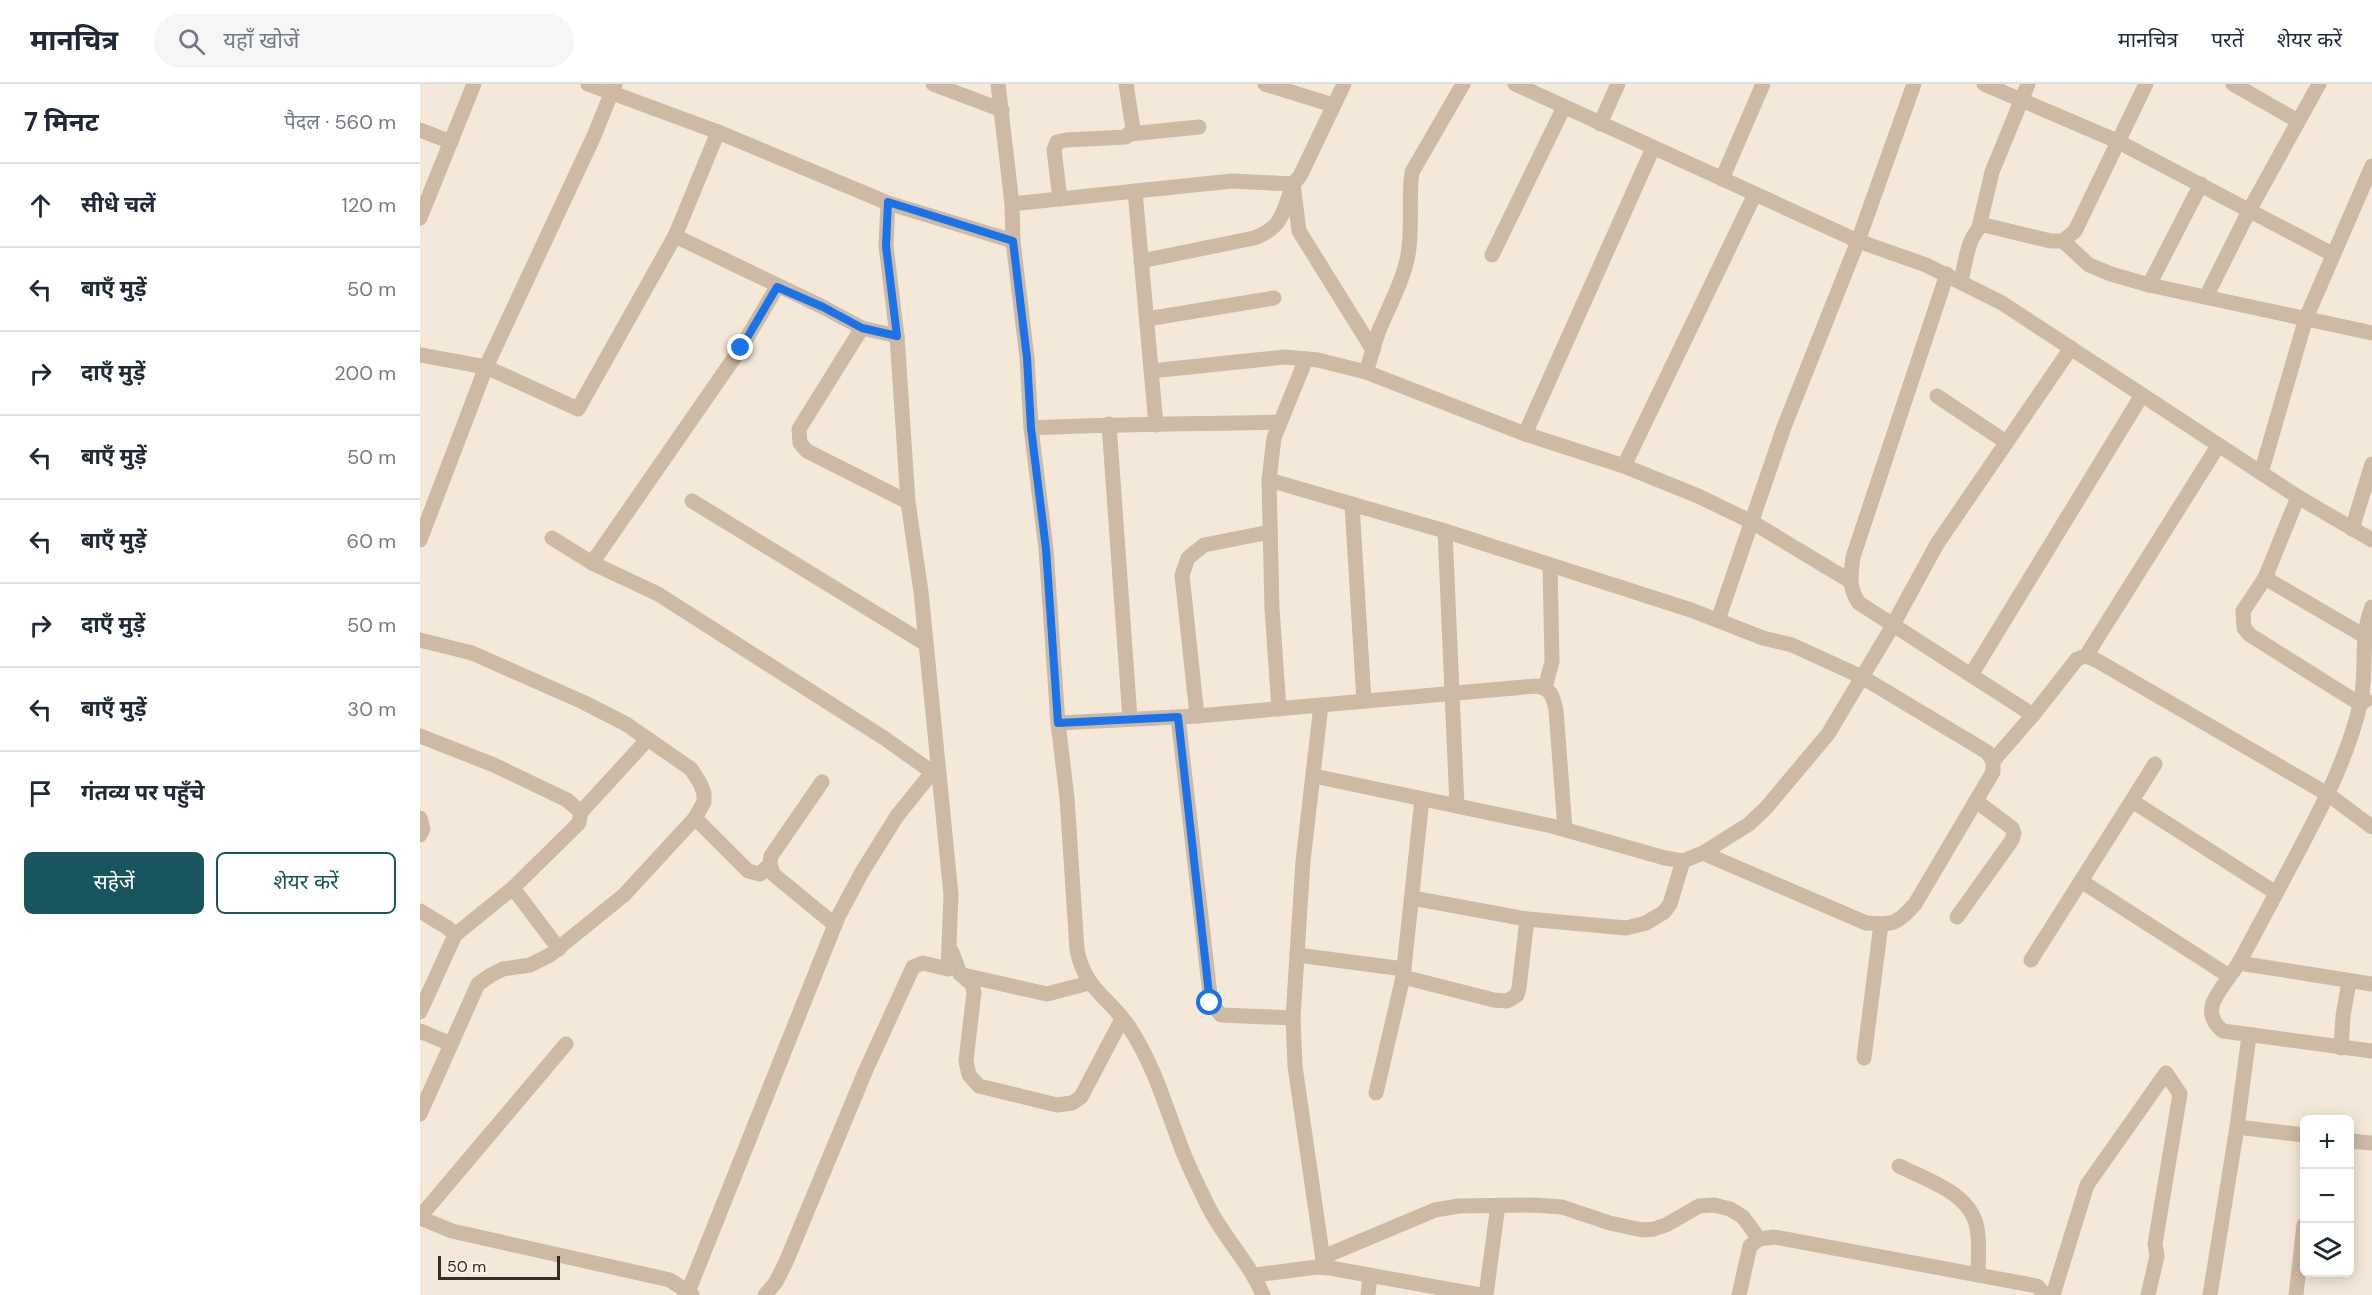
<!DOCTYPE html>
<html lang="hi">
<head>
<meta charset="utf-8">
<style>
  :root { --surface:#fff; --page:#f6f6f7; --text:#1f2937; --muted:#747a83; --line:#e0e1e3; --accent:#18555d }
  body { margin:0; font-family:"DM Sans","Noto Sans Devanagari",sans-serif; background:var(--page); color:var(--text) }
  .controls { position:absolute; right:18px; bottom:18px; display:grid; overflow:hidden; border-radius:9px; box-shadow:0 3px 15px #0003 }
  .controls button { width:54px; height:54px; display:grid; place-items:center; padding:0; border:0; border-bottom:2px solid var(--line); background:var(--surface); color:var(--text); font:30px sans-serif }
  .scale { position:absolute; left:18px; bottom:15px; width:122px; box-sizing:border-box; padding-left:6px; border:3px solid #382d26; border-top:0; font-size:16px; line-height:21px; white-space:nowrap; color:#382d26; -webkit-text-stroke:4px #fbf2e6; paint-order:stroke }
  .stop { position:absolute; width:18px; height:18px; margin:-14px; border:4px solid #1a73e8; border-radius:50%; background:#fff }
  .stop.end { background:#1a73e8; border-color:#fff; box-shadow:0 2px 6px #0008 }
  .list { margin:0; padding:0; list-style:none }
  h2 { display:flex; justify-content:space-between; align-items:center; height:78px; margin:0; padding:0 24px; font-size:26px }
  h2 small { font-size:20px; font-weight:400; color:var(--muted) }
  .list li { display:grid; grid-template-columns:39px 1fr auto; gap:18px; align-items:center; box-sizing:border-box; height:84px; padding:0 24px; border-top:2px solid var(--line) }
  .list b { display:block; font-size:22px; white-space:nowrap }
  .list em { font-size:20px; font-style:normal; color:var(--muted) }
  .actions { display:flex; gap:12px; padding:18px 24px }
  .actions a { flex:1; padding:14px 0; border:2px solid var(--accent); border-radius:9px; text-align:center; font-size:21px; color:var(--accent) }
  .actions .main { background:var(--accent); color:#fff }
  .icon { flex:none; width:33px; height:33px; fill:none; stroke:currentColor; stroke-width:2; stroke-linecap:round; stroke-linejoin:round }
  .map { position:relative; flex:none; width:1952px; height:1211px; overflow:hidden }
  header { display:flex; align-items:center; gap:36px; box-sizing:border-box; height:84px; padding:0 30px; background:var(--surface); border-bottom:2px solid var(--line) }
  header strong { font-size:28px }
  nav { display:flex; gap:33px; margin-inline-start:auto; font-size:21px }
  .search { width:420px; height:54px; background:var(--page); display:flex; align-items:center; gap:15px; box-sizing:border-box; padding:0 21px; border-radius:33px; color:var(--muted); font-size:22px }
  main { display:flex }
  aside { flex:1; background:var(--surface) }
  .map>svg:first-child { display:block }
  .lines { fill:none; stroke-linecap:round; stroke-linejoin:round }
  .minor { stroke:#cdb9a4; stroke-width:15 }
  .tertiary { stroke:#cdb9a4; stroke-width:15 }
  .route { stroke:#1a73e8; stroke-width:8 }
</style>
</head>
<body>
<header>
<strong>मानचित्र</strong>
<div class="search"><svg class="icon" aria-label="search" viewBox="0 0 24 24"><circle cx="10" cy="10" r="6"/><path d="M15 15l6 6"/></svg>यहाँ खोजें</div>
<nav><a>मानचित्र</a><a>परतें</a><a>शेयर करें</a></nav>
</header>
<main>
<aside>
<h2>7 मिनट<small>पैदल · 560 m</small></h2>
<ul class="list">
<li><svg class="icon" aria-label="ahead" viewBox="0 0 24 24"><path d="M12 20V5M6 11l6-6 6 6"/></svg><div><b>सीधे चलें</b></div><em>120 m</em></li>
<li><svg class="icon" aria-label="left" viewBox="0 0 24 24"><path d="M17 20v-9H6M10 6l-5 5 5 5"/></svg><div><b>बाएँ मुड़ें</b></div><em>50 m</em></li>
<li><svg class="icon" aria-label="right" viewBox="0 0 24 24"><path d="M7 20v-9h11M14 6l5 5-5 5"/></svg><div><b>दाएँ मुड़ें</b></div><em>200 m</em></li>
<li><svg class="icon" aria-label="left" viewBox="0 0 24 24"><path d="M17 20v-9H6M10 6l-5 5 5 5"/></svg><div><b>बाएँ मुड़ें</b></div><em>50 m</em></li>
<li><svg class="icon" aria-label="left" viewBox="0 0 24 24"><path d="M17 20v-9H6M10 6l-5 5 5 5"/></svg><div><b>बाएँ मुड़ें</b></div><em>60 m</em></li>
<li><svg class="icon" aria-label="right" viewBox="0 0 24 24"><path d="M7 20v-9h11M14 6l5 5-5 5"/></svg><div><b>दाएँ मुड़ें</b></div><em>50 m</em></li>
<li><svg class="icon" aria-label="left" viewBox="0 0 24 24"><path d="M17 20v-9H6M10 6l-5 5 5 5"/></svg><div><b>बाएँ मुड़ें</b></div><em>30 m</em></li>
<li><svg class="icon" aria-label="arrive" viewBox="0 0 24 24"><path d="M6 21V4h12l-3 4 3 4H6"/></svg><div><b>गंतव्य पर पहुँचे</b></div></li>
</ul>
<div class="actions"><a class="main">सहेजें</a><a>शेयर करें</a></div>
</aside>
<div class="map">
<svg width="1952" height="1211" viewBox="0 0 1952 1211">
  <rect width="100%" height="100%" fill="#f4e9d9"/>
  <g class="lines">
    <!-- minor -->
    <g class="minor">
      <polyline points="168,0 298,48 468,119 593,157"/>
      <polyline points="513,0 582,26"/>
      <polyline points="845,0 913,21"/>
      <polyline points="1095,0 1438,157 1506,181 1582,219 1878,413 1952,456"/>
      <polyline points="1564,0 1697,57 1912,170"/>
      <polyline points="1813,0 1878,37"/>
      <polyline points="1180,40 1198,0"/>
      <polyline points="0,46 31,58"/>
      <polyline points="710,50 779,43"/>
      <polyline points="1302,95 1343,0"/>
      <polyline points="873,100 879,147 953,266"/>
      <polyline points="715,107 736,341"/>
      <polyline points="640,115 634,66 637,58 646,56 706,53 713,45 706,0"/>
      <polyline points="592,120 812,97 873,100 880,92 924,0"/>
      <polyline points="0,134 54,0"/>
      <polyline points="1559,143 1572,88 1608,0"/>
      <polyline points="255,152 403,223 442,244 477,252"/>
      <polyline points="1643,157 1669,181 1691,190 1729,201 1952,249"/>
      <polyline points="1072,171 1144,23"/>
      <path d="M721 177 834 154C862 144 863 129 872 103"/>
      <path d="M1527 190 1433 473C1431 490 1428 504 1439 519L1613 631"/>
      <path d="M1541 197C1545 181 1548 148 1564 141L1631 157H1643L1655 147 1726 0"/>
      <polyline points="1729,201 1781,100"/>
      <polyline points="1786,213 1830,125 1899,0"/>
      <polyline points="727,235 854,214"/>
      <polyline points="442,244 379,345 380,359 387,367 488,418"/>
      <polyline points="0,271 66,283 158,325 255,152 298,48"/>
      <polyline points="731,287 865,273 898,276 946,288 1105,350 1204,382 1278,412 1332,438 1430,497"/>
      <path d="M946 288C951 274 954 258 960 244 970 220 983 197 988 171 993 142 988 116 992 88L1043 0"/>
      <polyline points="1517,312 1586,358"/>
      <polyline points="689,340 710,635"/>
      <path d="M611 344C694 340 777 340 860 338"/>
      <polyline points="1105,350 1233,64"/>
      <polyline points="1204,382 1335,110"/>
      <polyline points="1841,389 1886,234 1952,82"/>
      <path d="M849 396 1025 447 1271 526 1343 554 1372 561 1442 593 1567 668 1573 677V688L1495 820C1476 841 1473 841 1446 839L1283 769"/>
      <polyline points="1878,413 1845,494 1823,527 1824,544 1830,551 1940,620 1946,616"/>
      <polyline points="272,417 506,560"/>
      <polyline points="932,420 944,617"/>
      <polyline points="1932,445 1952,380"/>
      <polyline points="1025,447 1037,722"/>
      <polyline points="132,454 172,479 238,510 464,654 512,688"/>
      <polyline points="0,456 66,283 174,52 195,0"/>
      <polyline points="172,479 321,264 357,203"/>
      <polyline points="1845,494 1946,553"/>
      <path d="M1952 523C1939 553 1948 589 1940 621 1924 687 1890 745 1859 804 1846 828 1833 853 1820 877 1812 891 1799 904 1793 919 1789 930 1794 940 1803 947L1952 967"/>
      <polyline points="1298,536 1364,343 1438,157 1494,0"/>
      <polyline points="0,556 52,569 163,618 206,640 271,685 280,699 284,709 284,718 275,734 204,811 130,871 110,881 83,885 71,891 58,900 0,1030"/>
      <polyline points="1666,572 1798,362"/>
      <polyline points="1551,591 1722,311"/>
      <polyline points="1125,603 1132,578 1130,481"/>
      <polyline points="901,621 883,777 873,934 875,982 904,1183"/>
      <polyline points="859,625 852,525 849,396 854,354 886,275"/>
      <polyline points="777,632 762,491 768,474 784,461 850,448"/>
      <polyline points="758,633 791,919 801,931 873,934"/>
      <path d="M638 639 777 632 1116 602C1131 604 1133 612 1136 626L1145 745"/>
      <polyline points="0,652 74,681 147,716 161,728 159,739 93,804 35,851"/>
      <polyline points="1573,677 1613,631 1657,575 1666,572 1676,576 1909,711 1952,743"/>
      <polyline points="894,692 1132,742 1245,774 1263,777 1283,769 1329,740 1346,724 1408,650 1469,548 1517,460 1651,264"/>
      <polyline points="402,698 351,772 350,780 353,790 415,841"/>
      <polyline points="1712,717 1856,809"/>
      <polyline points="161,728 228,655"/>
      <polyline points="0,734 3,745 0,751"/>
      <polyline points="275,734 328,787 340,790 350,780"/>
      <polyline points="1661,797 1809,892"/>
      <polyline points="93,804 139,865"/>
      <polyline points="992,814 1107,835 1206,844 1226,839 1244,828 1250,820 1263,777"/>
      <polyline points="0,827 28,844 35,851 0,928"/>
      <polyline points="1537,833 1592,756 1594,749 1592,744 1556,717"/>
      <polyline points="532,868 540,890 552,900 554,908 546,977 549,991 559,1002 637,1021 652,1019 661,1013 702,935"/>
      <polyline points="877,871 984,885"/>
      <polyline points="1611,876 1735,680"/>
      <polyline points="1819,879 1952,900"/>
      <polyline points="543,891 627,910 669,899"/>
      <polyline points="983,893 1074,916 1087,917 1097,911 1099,904 1107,835"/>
      <polyline points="0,947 31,960"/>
      <polyline points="1921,964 1923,932 1929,898"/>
      <polyline points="1444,974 1461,840"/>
      <polyline points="956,1009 983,893 1002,715"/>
      <polyline points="1817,1043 1884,1051"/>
      <polyline points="1930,1057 1952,1059"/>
      <path d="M1479 1082C1507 1096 1551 1109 1557 1144 1560 1158 1558 1176 1558 1191"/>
      <polyline points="0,1133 146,960"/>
      <polyline points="0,1134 32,1147 250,1196 272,1211"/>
      <polyline points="903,1173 1015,1126 1039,1122 1114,1121 1142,1123 1190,1139 1222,1146 1234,1145 1246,1141 1279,1122 1294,1121 1310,1125 1323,1133 1339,1155"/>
      <polyline points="835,1191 897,1183 910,1184 1060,1211"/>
      <polyline points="268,1208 418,833 442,788 477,732 518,681"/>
      <polyline points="345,1211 356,1198 366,1178 445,988 493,883 503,879 528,885 531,811 501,508 488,418 477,252 466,162 468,119"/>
      <polyline points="948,1211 950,1191"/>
      <polyline points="1066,1211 1078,1121"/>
      <polyline points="1319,1211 1330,1162 1339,1155 1354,1153 1617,1202 1625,1211"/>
      <polyline points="1633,1211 1667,1101 1746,989 1760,1010 1735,1160 1737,1172 1728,1211"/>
      <polyline points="1790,1211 1817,1043 1829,952"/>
      <polyline points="1876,1211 1884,1141"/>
    </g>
    <!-- tertiary -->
    <path class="tertiary" d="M578 0 592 120 593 157 607 274 611 344 626 465 638 639 647 714 657 866C665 906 689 913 709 943 734 981 744 1018 760 1060 767 1080 777 1099 786 1118 801 1151 829 1177 843 1211"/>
  </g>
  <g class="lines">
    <!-- route -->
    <polyline class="route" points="321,264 357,203 403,223 442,244 477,252 466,162 468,118 593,157 607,274 611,344 626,465 638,639 758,633 790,919"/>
  </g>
</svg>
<div class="controls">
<button>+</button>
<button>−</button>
<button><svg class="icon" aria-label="layers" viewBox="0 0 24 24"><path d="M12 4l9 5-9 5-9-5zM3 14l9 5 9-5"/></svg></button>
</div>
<div class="scale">50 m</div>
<div class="stop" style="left:790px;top:919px"></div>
<div class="stop end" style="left:321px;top:264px"></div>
</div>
</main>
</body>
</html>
